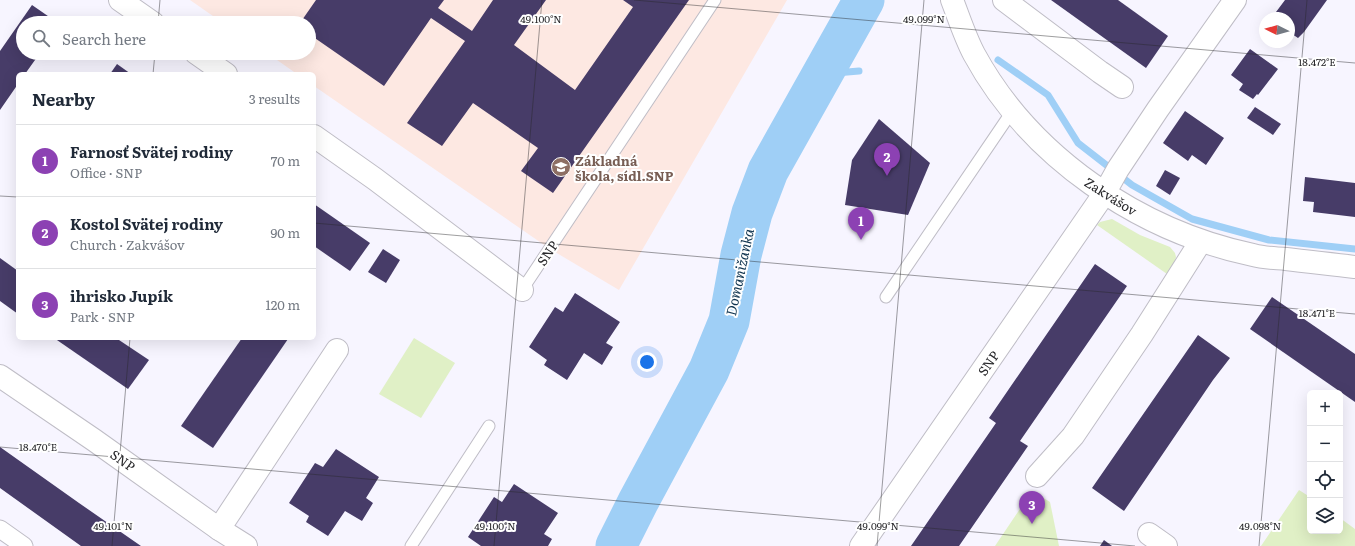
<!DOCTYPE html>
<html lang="en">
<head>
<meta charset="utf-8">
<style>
  :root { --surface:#fff; --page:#f6f6f7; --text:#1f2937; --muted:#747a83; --line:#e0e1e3; --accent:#8c41b3 }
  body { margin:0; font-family:Literata,serif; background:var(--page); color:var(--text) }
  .controls { position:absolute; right:12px; bottom:12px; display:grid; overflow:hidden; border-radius:6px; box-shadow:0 4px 16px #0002 }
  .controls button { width:36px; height:36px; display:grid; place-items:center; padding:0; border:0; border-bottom:1px solid var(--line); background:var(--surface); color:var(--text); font:20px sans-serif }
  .compass { position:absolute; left:1259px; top:12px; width:36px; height:36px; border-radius:50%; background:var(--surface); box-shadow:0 4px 16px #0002; rotate:275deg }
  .you { position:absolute; left:647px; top:362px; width:14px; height:14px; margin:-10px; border:3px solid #fff; border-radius:50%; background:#1a73e8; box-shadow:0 0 0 6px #1a73e833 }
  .badge { display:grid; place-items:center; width:26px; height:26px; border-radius:50%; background:var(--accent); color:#fff; font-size:13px; font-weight:700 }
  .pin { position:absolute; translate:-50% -33px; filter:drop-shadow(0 1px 2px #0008) }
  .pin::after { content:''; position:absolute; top:21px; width:14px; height:12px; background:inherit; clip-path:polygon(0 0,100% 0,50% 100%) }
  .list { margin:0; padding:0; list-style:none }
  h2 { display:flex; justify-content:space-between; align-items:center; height:52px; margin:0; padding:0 16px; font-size:17px }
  h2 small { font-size:13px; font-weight:400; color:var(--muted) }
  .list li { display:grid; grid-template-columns:26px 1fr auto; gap:12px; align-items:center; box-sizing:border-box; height:72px; padding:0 16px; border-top:1px solid var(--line) }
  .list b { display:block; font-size:15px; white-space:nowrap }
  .list p { margin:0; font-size:13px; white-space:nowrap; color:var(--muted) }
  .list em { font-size:13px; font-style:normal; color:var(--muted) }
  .icon { flex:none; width:22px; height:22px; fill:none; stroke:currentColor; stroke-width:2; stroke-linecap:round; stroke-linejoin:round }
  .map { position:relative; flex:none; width:1355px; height:546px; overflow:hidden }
  .search { position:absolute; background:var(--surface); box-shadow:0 4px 16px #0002; left:16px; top:16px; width:300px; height:44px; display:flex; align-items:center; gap:10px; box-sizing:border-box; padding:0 14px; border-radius:22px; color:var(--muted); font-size:15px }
  .panel { position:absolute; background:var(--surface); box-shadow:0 4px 16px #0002; left:16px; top:72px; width:300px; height:268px; border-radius:6px }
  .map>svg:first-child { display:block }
  .education { fill:#fde8e2 }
  .green { fill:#e0f0c6 }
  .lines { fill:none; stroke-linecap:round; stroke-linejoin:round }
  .stream { stroke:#9fcff6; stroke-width:7 }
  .river { stroke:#9fcff6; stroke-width:41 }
  .building { fill:#473c68 }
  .service-casing { stroke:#bfbdc6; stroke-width:13 }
  .pedestrian-casing { stroke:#bfbdc6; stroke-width:19 }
  .minor-casing { stroke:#bfbdc6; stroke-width:24 }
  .service { stroke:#fff; stroke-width:11 }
  .pedestrian { stroke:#fff; stroke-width:17 }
  .minor { stroke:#fff; stroke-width:22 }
  .ticks { fill:none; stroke:#27272a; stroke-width:1; stroke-opacity:0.45 }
  .labels { text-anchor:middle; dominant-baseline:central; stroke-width:4; stroke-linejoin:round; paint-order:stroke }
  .education-label { font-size:13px; font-weight:bold; fill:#785e54; stroke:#fff; text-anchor:start }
  .street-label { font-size:13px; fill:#27272a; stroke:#fff }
  .water-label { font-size:14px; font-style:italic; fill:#0f344f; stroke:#fff }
  .ticks-label { font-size:10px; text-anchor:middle; fill:#27272a; stroke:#fff; stroke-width:4; stroke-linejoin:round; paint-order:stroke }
</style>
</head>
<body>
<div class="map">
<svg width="1355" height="546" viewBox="0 0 1355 546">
  <rect width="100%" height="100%" fill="#f7f5ff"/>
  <!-- education -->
  <polygon class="education" points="190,0 787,0 619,290 550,249 314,86 314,74 297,74 267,53 309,53 309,23 223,23"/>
  <!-- green -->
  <g class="green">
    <polygon points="1112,219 1140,235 1170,247 1175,253 1176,257 1175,261 1167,274 1097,225 1100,222"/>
    <polygon points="414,338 455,363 421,418 379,394"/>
    <polygon points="1299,490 1310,497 1310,531 1340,531 1340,518 1355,529 1355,546 1261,546"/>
    <polygon points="1032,491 1050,502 1059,546 995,546"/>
  </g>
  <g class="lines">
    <!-- stream -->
    <g class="stream">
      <polyline points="998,60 1048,95 1078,143 1132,185 1192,219 1269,240 1355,249"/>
      <polyline points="824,74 859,71"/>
    </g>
    <!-- river -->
    <polyline class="river" points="616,546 638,502 709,370 729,321 741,255 752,213 768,171 864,0"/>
  </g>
  <!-- building -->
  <g class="building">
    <polygon points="316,0 444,0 438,8 472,31 493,0 546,0 514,45 575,90 633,7 623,0 689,0 553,193 521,171 538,148 473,103 442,146 407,123 465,41 431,18 384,86 309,34 309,23 300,23"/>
    <polygon points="1051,0 1118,0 1168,36 1146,68"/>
    <polygon points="1285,0 1327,0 1304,32 1298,38 1289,32 1289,18 1284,18 1276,12"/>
    <polygon points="32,5 58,23 23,23 23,53 40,53 25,74 18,74 18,84 0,110 0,51"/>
    <polygon points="1250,49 1278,69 1258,95 1257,94 1253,99 1239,90 1243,84 1231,75"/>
    <polygon points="117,64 131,74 110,74"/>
    <polygon points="1255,107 1281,124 1273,135 1247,118"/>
    <polygon points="1185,111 1224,138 1206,165 1192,155 1188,161 1163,143"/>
    <polygon points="879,119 930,163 908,215 845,205 852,160"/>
    <polygon points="1165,170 1180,178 1170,195 1156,186"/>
    <polygon points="1305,177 1355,183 1355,217 1313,212 1314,202 1303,201"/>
    <polygon points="314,204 370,243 350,271 314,246"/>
    <polygon points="383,249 400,260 386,283 368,272"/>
    <polygon points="0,258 18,271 18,314 0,301"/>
    <polygon points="1095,264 1127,286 1020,441 1028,446 959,546 911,546 996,423 989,418"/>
    <polygon points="575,293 620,322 606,343 613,347 602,365 584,353 567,380 544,365 547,360 529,347 555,307 563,312"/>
    <polygon points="1272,297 1355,354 1355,402 1250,329"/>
    <polygon points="1198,335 1230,358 1213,380 1124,511 1092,488"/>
    <polygon points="54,338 116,338 149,360 128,389"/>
    <polygon points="242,338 287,338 288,339 213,448 181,426"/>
    <polygon points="0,447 79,503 141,546 81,546 0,488"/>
    <polygon points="336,449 379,477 366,498 373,503 362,521 345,511 328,536 306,522 309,516 289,503 315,463 323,467"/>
    <polygon points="514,484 558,513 544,534 552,539 548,546 481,546 468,537 494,497 502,502"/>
    <polygon points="1104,540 1112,546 1100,546"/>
  </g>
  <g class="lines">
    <defs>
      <g id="service">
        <polyline points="522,290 715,0"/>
        <polyline points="886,297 1013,110"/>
        <polyline points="411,546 489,426"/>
      </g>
      <polyline id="pedestrian" points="0,529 24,546"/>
      <g id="minor">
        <polyline points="120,0 153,23"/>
        <path d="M952 0C959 18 965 37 974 54 1030 157 1139 231 1253 255 1263 258 1275 258 1286 259 1309 262 1332 264 1355 267"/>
        <polyline points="1004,0 1100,72 1122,87"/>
        <polyline points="196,53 226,74"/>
        <polyline points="314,136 375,179 522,290"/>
        <polyline points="0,376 94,440 219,529 246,546"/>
        <polyline points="1037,476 1073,436 1142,334 1201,241"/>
        <polyline points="219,529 337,350"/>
        <polyline points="1149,534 1166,546"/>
        <polyline points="861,546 1104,194 1118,169 1158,109 1235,0"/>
      </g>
    </defs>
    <!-- service casing -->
    <use href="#service" class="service-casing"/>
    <!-- pedestrian casing -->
    <use href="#pedestrian" class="pedestrian-casing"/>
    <!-- minor casing -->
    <use href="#minor" class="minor-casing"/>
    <!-- service -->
    <use href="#service" class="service"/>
    <!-- pedestrian -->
    <use href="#pedestrian" class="pedestrian"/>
    <!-- minor -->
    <use href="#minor" class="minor"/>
  </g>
  <!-- ticks -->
  <path class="ticks" d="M634 0 1355 63M158 23 160 0M153 74 155 53M0 196 18 197M314 223 1355 314M0 447 1135 546M112 546 130 338M494 546 542 0M877 546 924 0M1259 546 1307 0"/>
  <!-- icons -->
  <defs>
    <symbol id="school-disc" viewBox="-11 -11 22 22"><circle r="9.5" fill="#8d6e63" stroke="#fff"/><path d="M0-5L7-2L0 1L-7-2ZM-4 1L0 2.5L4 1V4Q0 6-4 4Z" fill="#fff"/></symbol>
  </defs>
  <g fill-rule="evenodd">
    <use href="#school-disc" x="550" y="156" width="22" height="22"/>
  </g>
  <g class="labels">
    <!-- education labels -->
    <g class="education-label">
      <text x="575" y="160">Základná<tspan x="575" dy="15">škola, sídl.SNP</tspan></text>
    </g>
    <!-- street labels -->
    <g class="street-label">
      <text transform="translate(1111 196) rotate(32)">Zakvášov</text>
      <text transform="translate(547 253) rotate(-56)">SNP</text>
      <text transform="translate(988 363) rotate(-55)">SNP</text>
      <text transform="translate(123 460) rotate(36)">SNP</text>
    </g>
    <!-- water labels -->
    <g class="water-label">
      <text transform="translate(739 272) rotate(-78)">Domanižanka</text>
    </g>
  </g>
  <g class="ticks-label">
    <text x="541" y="23">49.100°N</text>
    <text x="924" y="23">49.099°N</text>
    <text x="1317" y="66">18.472°E</text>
    <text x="1317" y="317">18.471°E</text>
    <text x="38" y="451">18.470°E</text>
    <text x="113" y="530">49.101°N</text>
    <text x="495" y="530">49.100°N</text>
    <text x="878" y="530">49.099°N</text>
    <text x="1260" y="530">49.098°N</text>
  </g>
</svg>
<div class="controls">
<button>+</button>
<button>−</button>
<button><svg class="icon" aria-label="locate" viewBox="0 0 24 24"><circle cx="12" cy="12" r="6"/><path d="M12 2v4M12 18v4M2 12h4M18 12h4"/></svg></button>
<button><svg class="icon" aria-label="layers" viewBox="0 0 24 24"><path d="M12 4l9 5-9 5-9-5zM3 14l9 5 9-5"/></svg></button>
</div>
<svg class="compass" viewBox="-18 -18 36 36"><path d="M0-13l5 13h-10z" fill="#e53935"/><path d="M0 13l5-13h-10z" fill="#747a83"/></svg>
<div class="you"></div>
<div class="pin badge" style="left:861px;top:240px">1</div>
<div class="pin badge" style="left:887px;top:176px">2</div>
<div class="pin badge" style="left:1032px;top:524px">3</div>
<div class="search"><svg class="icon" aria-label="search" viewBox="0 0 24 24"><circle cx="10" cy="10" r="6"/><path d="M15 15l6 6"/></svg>Search here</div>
<section class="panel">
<h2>Nearby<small>3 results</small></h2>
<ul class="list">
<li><span class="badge">1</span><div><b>Farnosť Svätej rodiny</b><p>Office · SNP</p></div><em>70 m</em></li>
<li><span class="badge">2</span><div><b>Kostol Svätej rodiny</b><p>Church · Zakvášov</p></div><em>90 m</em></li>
<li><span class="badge">3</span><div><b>ihrisko Jupík</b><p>Park · SNP</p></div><em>120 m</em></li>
</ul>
</section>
</div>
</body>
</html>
